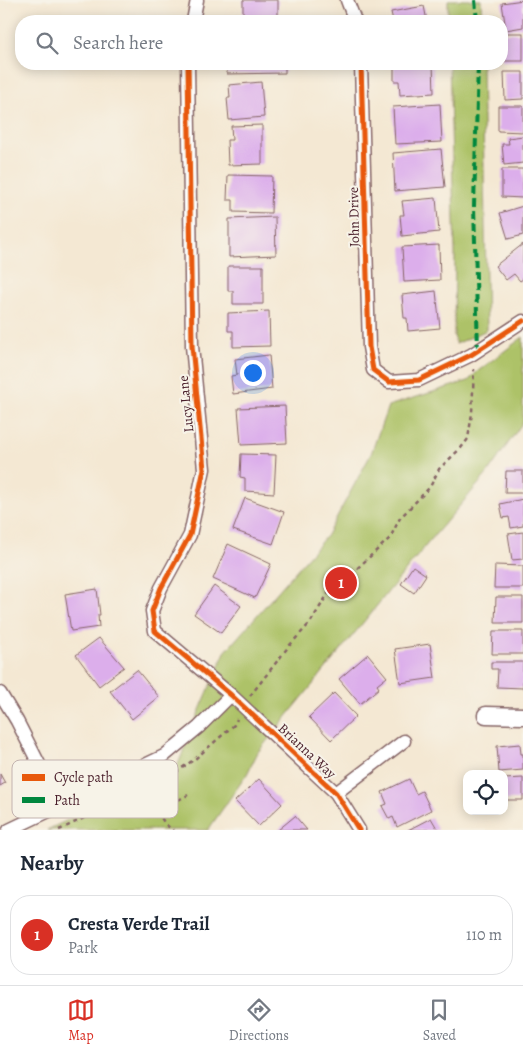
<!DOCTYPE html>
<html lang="en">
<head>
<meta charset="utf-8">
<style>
  :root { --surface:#fff; --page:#f2f2f3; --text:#1f2937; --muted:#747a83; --line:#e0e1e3; --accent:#d93025 }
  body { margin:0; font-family:Alegreya,serif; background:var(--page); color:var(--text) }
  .controls { position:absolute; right:15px; bottom:15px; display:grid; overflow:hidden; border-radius:10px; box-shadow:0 2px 12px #0003 }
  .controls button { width:45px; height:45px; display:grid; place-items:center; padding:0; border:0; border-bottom:1px solid var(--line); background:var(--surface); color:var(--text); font:25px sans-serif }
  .you { position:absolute; left:252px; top:372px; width:18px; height:18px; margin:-12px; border:4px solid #fff; border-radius:50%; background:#1a73e8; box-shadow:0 0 0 8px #1a73e833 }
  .badge { display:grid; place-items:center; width:32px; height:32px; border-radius:50%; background:var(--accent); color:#fff; font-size:16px; font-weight:700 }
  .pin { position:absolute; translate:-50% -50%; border:2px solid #fff; box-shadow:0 1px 5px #0006 }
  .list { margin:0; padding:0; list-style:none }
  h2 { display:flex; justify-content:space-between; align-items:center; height:65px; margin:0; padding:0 20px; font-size:21px }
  h2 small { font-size:16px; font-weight:400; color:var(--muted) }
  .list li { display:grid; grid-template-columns:32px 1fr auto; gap:15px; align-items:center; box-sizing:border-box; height:80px; margin:0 10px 10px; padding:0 10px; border:1px solid var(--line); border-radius:20px }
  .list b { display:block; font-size:19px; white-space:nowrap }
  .list p { margin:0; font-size:16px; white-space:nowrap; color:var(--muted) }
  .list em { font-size:16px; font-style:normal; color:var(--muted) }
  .icon { flex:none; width:28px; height:28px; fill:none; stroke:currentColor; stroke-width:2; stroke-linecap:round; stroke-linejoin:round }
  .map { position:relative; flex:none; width:523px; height:830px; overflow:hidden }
  .search { position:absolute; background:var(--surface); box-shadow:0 2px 12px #0003; left:15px; right:15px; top:15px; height:55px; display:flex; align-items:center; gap:12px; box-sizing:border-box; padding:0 18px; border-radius:20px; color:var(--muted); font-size:19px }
  .sheet { height:155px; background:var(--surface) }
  nav { display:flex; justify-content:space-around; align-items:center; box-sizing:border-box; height:70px; border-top:1px solid var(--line); background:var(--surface); font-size:14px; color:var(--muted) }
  nav a { display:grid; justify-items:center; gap:2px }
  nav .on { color:var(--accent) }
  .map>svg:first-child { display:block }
  .green { fill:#adc267; stroke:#7c7049 }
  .building { fill:#dcaeeb }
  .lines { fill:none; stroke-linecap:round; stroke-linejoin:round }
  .minor-casing { stroke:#866566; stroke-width:15 }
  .tertiary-casing { stroke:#866566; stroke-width:19 }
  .path { stroke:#866566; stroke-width:2.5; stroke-dasharray:4 4; stroke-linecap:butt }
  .minor { stroke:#fff; stroke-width:12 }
  .tertiary { stroke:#fff; stroke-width:16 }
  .quiet { stroke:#00873e; stroke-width:4; stroke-dasharray:8 4; stroke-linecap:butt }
  .cycleway-casing { stroke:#f7f3e8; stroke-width:8 }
  .cycleway { stroke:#e8590c; stroke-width:5 }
  .labels { text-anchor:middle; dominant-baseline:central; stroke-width:4; stroke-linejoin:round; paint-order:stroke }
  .street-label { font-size:14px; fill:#4a1f2b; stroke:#f7f3e8 }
  .key { fill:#f7f3e8; stroke:#c3b3af; stroke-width:1 }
  .key-label { font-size:14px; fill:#4a1f2b }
</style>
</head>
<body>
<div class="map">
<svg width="523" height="830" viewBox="0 0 523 830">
  <rect width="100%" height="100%" fill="#f7f3e8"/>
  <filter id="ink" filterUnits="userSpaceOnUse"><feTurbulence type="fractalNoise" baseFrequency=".02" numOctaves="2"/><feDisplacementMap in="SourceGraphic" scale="10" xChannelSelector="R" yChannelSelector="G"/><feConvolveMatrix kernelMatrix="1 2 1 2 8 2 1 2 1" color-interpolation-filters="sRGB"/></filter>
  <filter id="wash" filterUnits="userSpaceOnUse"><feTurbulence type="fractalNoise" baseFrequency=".0096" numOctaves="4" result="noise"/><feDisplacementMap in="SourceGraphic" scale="20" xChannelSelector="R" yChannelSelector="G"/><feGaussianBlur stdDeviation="1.12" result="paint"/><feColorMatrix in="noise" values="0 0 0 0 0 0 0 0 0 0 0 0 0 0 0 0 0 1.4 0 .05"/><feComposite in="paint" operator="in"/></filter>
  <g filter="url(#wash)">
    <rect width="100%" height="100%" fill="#f4e8d3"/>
    <!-- green -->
    <g class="green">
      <polygon points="448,0 481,0 482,21 448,21"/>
      <polygon points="449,64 482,64 487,330 456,344 454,336 455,252"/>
      <polygon points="523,337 523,422 487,474 423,549 258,752 247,774 208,830 47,830 177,767 199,712 225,652 327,535 371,454 388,406 468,381 478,371"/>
    </g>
    <g id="blocks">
      <!-- building -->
      <g class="building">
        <polygon points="243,0 278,0 278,17 243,18"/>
        <polygon points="523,0 523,27 506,30 502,3"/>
        <polygon points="424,6 427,21 393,21 391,12"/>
        <rect x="502" y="33" width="21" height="28"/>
        <polygon points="227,64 285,64 285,73 227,74"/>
        <polygon points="394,64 433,64 434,93 400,95 399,81 394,81"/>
        <polygon points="504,72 523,72 523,99 505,100"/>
        <polygon points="261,82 264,117 229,120 227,98 230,98 229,85"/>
        <polygon points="440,104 442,142 395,144 393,107"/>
        <polygon points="498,106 523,106 523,132 498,131"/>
        <polygon points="262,125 262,164 228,165 227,140 232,140 231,126"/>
        <polygon points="523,136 523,163 504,165 502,144 509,144 508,138"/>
        <polygon points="441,149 445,187 395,191 393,153"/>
        <polygon points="502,169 523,169 523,198 502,197"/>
        <polygon points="228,175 272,176 271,213 233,212 233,200 227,200"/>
        <polygon points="436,198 439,232 402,236 400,215 404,215 402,201"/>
        <polygon points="523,206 523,235 508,239 500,213"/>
        <polygon points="275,217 276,255 229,257 229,219"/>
        <polygon points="523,244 523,279 520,281 514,274 506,280 495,266"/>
        <polygon points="439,245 440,280 404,282 402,247"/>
        <polygon points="228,266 263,266 263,304 233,304 233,291 228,291"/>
        <polygon points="436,291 440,328 408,331 407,318 404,318 402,295"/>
        <polygon points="269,311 270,346 233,347 233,331 228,331 228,313"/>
        <polygon points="269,355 272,389 233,394 231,376 237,375 235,359"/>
        <polygon points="285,406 287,443 241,445 238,408"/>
        <polygon points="241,454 276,455 274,493 245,491 245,478 240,477"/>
        <polygon points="506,471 523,471 523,493 505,493"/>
        <polygon points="245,498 284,512 273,544 233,530"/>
        <polygon points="523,499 523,526 511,528 509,517 503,518 500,504"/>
        <polygon points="523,532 523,559 512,560 508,534"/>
        <polygon points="228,544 271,564 255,598 213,579"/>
        <polygon points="495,565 523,566 523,588 494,588"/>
        <polygon points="413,566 426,575 414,593 401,584"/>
        <polygon points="214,586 241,606 221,633 194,614"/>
        <polygon points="97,589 100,615 98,615 99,627 71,631 65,594"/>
        <polygon points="496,597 523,597 523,623 495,623"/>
        <polygon points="493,631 523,631 523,654 492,654"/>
        <polygon points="99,638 124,667 99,686 76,655"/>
        <polygon points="430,644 435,678 400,683 395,649"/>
        <polygon points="368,654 387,677 377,685 379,688 360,704 339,679"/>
        <polygon points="491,662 523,662 523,688 497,687 498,669 491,669"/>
        <polygon points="137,670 159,697 132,719 110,691"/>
        <polygon points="334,693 356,716 331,740 309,717"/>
        <polygon points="520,744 521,754 523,754 523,770 499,772 497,746"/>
        <polygon points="0,774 5,783 0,786"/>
        <polygon points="523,778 523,800 504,800 504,779"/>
        <polygon points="259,779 282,804 259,826 235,801"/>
        <polygon points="409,779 416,794 422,791 431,810 397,827 393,817 389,819 382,806 387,804 382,792"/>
        <polygon points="295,816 307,830 278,830"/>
        <polygon points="431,818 438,830 408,830"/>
      </g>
    </g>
  </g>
  <g filter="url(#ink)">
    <use href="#blocks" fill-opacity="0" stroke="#866566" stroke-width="1"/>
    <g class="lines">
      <defs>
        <g id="minor">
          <polyline points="347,0 355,21"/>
          <polyline points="193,21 197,0"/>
          <polyline points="188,64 192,346 204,469 190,535 161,588 152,611 155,631 231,695 336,793 359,830"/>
          <polyline points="361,64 369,347 373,370 389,382 419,380 471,355 523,321"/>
          <polyline points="0,693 17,721 61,807"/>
          <polyline points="336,793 404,741"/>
          <polyline points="9,830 164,756 199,727 231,695"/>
        </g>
        <polyline id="tertiary" points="486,715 523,716"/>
      </defs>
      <!-- minor casing -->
      <use href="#minor" class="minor-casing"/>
      <!-- tertiary casing -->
      <use href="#tertiary" class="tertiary-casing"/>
      <!-- path -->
      <g class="path">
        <polyline points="250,696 289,646 310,623 331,589 350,575 390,538 400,518 430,487 439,469 461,448 468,439 472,413 474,369"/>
        <polyline points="169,777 195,759 234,725 237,719"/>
        <polyline points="157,811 188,795"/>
        <polyline points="59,830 169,777 160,788 157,811 165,824 173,830"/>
      </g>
      <!-- minor -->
      <use href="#minor" class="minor"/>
      <!-- tertiary -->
      <use href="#tertiary" class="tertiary"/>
      <!-- quiet -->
      <g class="quiet">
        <polyline points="475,0 477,21"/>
        <polyline points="478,351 474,206 478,64"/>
      </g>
      <defs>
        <g id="cycleway">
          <polyline points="188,64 192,346 204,469 190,535 161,588 152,611 155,631 231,695 336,793 359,830"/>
          <polyline points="361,64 369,347 373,370 389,382 419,380 471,355 523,321"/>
        </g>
      </defs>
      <!-- cycleway casing -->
      <use href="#cycleway" class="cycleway-casing"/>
      <!-- cycleway -->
      <use href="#cycleway" class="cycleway"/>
    </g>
  </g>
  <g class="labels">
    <!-- street labels -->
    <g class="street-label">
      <text transform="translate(354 217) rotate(-91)">John Drive</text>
      <text transform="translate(186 404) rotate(-96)">Lucy Lane</text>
      <text transform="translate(307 751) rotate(43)">Brianna Way</text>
    </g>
  </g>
  <!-- legend -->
  <rect x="12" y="760" width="166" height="58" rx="8" class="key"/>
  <rect x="22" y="774" width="23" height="7" fill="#e8590c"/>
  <rect x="22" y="797" width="23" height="6" fill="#00873e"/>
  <g class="key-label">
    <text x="54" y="782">Cycle path</text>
    <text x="54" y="805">Path</text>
  </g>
</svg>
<div class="controls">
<button><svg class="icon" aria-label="locate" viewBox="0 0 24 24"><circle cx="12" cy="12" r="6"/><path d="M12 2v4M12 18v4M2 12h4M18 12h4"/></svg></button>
</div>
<div class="you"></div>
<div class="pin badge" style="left:341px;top:583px">1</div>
<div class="search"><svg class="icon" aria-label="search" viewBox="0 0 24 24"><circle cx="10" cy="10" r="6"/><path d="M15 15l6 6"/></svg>Search here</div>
</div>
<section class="sheet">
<h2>Nearby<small></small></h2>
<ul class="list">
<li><span class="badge">1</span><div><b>Cresta Verde Trail</b><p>Park</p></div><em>110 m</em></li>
</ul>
</section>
<nav>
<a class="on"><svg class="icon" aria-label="map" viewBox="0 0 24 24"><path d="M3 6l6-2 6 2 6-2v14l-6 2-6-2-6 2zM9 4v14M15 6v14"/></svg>Map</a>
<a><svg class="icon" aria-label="directions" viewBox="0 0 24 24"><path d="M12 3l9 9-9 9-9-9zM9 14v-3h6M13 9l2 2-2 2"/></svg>Directions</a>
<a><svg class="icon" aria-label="saved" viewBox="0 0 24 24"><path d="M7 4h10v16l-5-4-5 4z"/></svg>Saved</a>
</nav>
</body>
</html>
